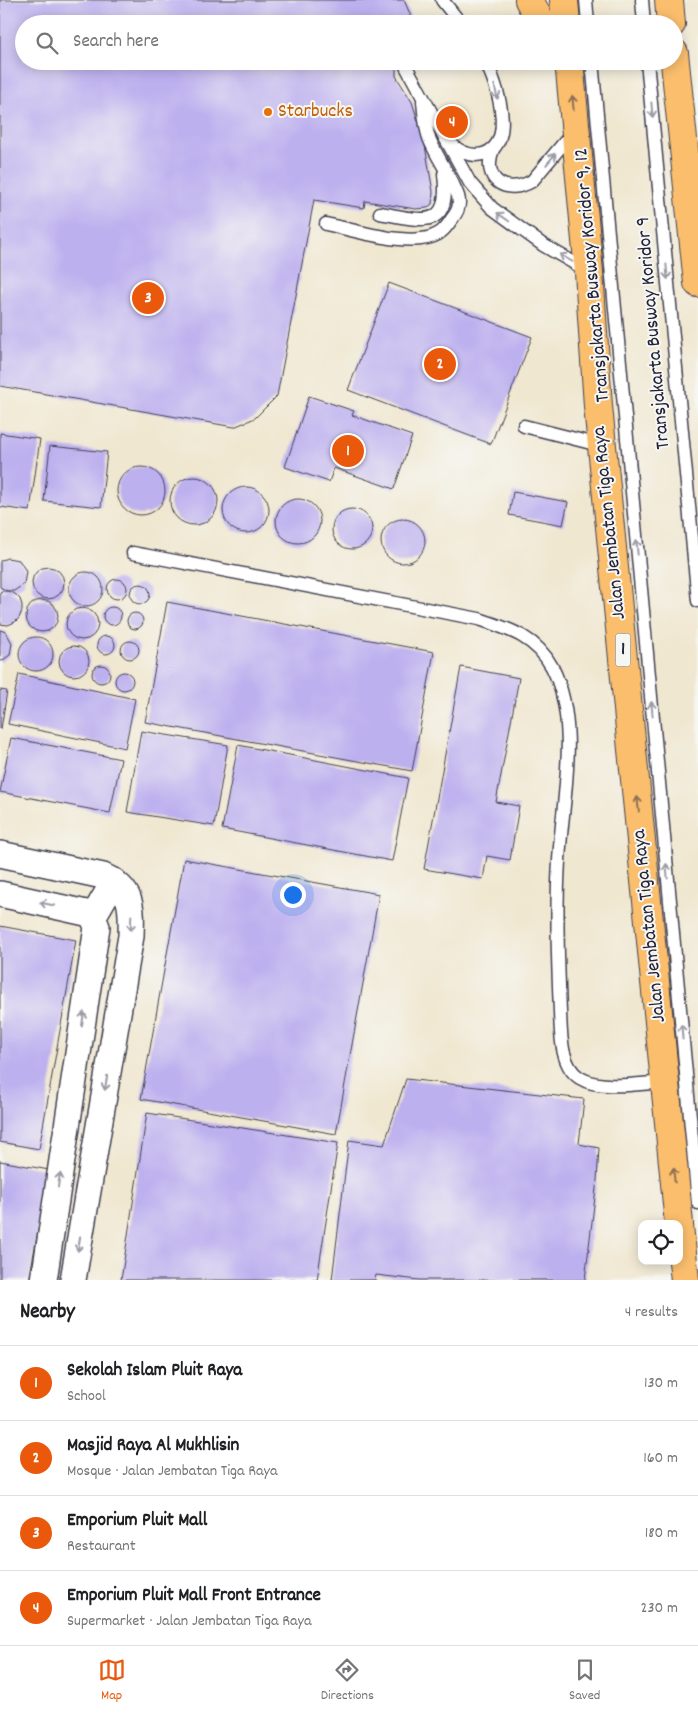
<!DOCTYPE html>
<html lang="en">
<head>
<meta charset="utf-8">
<style>
  :root { --surface:#fff; --page:#f6f6f6; --text:#202124; --muted:#757577; --line:#e0e0e0; --accent:#ea580c }
  body { margin:0; font-family:Dekko,sans-serif; background:var(--page); color:var(--text) }
  .controls { position:absolute; right:15px; bottom:15px; display:grid; overflow:hidden; border-radius:10px; box-shadow:0 2px 12px #0003 }
  .controls button { width:45px; height:45px; display:grid; place-items:center; padding:0; border:0; border-bottom:1px solid var(--line); background:var(--surface); color:var(--text); font:25px sans-serif }
  .you { position:absolute; left:292px; top:894px; width:18px; height:18px; margin:-12px; border:4px solid #fff; border-radius:50%; background:#1a73e8; box-shadow:0 0 0 8px #1a73e833 }
  .badge { display:grid; place-items:center; width:32px; height:32px; border-radius:50%; background:var(--accent); color:#fff; font-size:16px; font-weight:700 }
  .pin { position:absolute; translate:-50% -50%; border:2px solid #fff; box-shadow:0 1px 5px #0006 }
  .list { margin:0; padding:0; list-style:none }
  h2 { display:flex; justify-content:space-between; align-items:center; height:65px; margin:0; padding:0 20px; font-size:21px }
  h2 small { font-size:16px; font-weight:400; color:var(--muted) }
  .list li { display:grid; grid-template-columns:32px 1fr auto; gap:15px; align-items:center; box-sizing:border-box; height:75px; padding:0 20px; border-top:1px solid var(--line) }
  .list b { display:block; font-size:19px; white-space:nowrap }
  .list p { margin:0; font-size:16px; white-space:nowrap; color:var(--muted) }
  .list em { font-size:16px; font-style:normal; color:var(--muted) }
  .icon { flex:none; width:28px; height:28px; fill:none; stroke:currentColor; stroke-width:2; stroke-linecap:round; stroke-linejoin:round }
  .map { position:relative; flex:none; width:698px; height:1280px; overflow:hidden }
  .search { position:absolute; background:var(--surface); box-shadow:0 2px 12px #0003; left:15px; right:15px; top:15px; height:55px; display:flex; align-items:center; gap:12px; box-sizing:border-box; padding:0 18px; border-radius:28px; color:var(--muted); font-size:19px }
  .sheet { height:365px; background:var(--surface) }
  nav { display:flex; justify-content:space-around; align-items:center; box-sizing:border-box; height:70px; border-top:1px solid var(--line); background:var(--surface); font-size:14px; color:var(--muted) }
  nav a { display:grid; justify-items:center; gap:2px }
  nav .on { color:var(--accent) }
  .map>svg:first-child { display:block }
  .building { fill:#bdb0ef }
  .lines { fill:none; stroke-linecap:round; stroke-linejoin:round }
  .lane-casing { stroke:#414051; stroke-width:15 }
  .street-casing { stroke:#414051; stroke-width:28 }
  .highway-casing { stroke:#414051; stroke-width:30 }
  .lane { stroke:#fff; stroke-width:12 }
  .street { stroke:#fff; stroke-width:25 }
  .highway { stroke:#fabe6d; stroke-width:28 }
  .oneway { stroke:#9c9ca7 }
  .oneway2 { stroke:#8e7054 }
  .food-dot { fill:#e8710a; stroke:#f6f6f2; stroke-width:2 }
  .labels { text-anchor:middle; dominant-baseline:central; stroke-width:4; stroke-linejoin:round; paint-order:stroke }
  .shield { fill:#f6f6f2; stroke:#626272; stroke-width:1 }
  .shield-label { font-size:19px; font-weight:bold; fill:#22223b }
  .food-label { font-size:20px; fill:#c56008; stroke:#f6f6f2; text-anchor:start }
  .street-label { font-size:20px; fill:#22223b; stroke:#f6f6f2 }
</style>
</head>
<body>
<div class="map">
<svg width="698" height="1280" viewBox="0 0 698 1280">
  <rect width="100%" height="100%" fill="#f6f6f2"/>
  <filter id="ink" filterUnits="userSpaceOnUse"><feTurbulence type="fractalNoise" baseFrequency=".02" numOctaves="2"/><feDisplacementMap in="SourceGraphic" scale="10" xChannelSelector="R" yChannelSelector="G"/><feConvolveMatrix kernelMatrix="1 2 1 2 8 2 1 2 1" color-interpolation-filters="sRGB"/></filter>
  <filter id="wash" filterUnits="userSpaceOnUse"><feTurbulence type="fractalNoise" baseFrequency=".0096" numOctaves="4" result="noise"/><feDisplacementMap in="SourceGraphic" scale="20" xChannelSelector="R" yChannelSelector="G"/><feGaussianBlur stdDeviation="1.12" result="paint"/><feColorMatrix in="noise" values="0 0 0 0 0 0 0 0 0 0 0 0 0 0 0 0 0 1.4 0 .05"/><feComposite in="paint" operator="in"/></filter>
  <g filter="url(#wash)">
    <rect width="100%" height="100%" fill="#f0e7d0"/>
    <g id="blocks">
      <!-- building -->
      <g class="building">
        <polygon points="0,0 404,0 410,14 411,24 24,24 24,61 402,61 396,69 396,76 412,102 424,140 433,192 432,204 427,208 416,209 365,201 364,208 314,200 277,396 255,418 234,427 0,386"/>
        <polygon points="389,283 532,337 491,444 348,390"/>
        <polygon points="309,396 354,411 352,415 412,436 394,489 334,468 329,482 285,467"/>
        <polygon points="0,433 40,439 30,511 0,507"/>
        <polygon points="50,446 107,452 101,507 44,501"/>
        <circle cx="141" cy="491" r="24"/>
        <circle cx="194" cy="501" r="24"/>
        <circle cx="246" cy="510" r="23"/>
        <polygon points="513,492 568,502 563,525 509,515"/>
        <circle cx="298" cy="521" r="22"/>
        <circle cx="352" cy="529" r="20"/>
        <circle cx="403" cy="541" r="22"/>
        <polygon points="7,558 19,560 26,571 24,584 14,591 7,591 0,587 0,561"/>
        <circle cx="48" cy="583" r="16"/>
        <circle cx="86" cy="589" r="17"/>
        <circle cx="117" cy="589" r="10"/>
        <circle cx="140" cy="594" r="10"/>
        <polygon points="2,591 9,591 15,594 20,599 22,605 22,611 19,618 15,622 8,625 0,624 0,592"/>
        <circle cx="42" cy="616" r="16"/>
        <polygon points="167,602 434,652 412,771 145,722"/>
        <circle cx="112" cy="616" r="9"/>
        <circle cx="82" cy="624" r="16"/>
        <circle cx="135" cy="621" r="8"/>
        <polygon points="0,630 6,632 12,643 10,655 0,662"/>
        <circle cx="106" cy="645" r="9"/>
        <circle cx="36" cy="654" r="17"/>
        <circle cx="130" cy="650" r="9"/>
        <circle cx="74" cy="661" r="15"/>
        <circle cx="101" cy="674" r="9"/>
        <polygon points="461,667 519,678 496,802 519,806 510,860 487,856 483,879 424,869"/>
        <circle cx="124" cy="681" r="9"/>
        <polygon points="19,674 135,699 125,748 8,724"/>
        <polygon points="0,690 7,691 1,729 0,729"/>
        <polygon points="141,731 228,745 214,826 127,812"/>
        <polygon points="11,738 121,759 110,813 0,792"/>
        <polygon points="238,745 408,778 392,861 222,829"/>
        <polygon points="184,859 379,894 336,1134 141,1099"/>
        <polygon points="0,926 76,940 39,1149 0,1142"/>
        <polygon points="406,1079 584,1099 579,1144 599,1148 597,1180 585,1280 419,1280 376,1275 375,1280 332,1280 349,1140 384,1145"/>
        <polygon points="147,1113 338,1143 317,1280 121,1280"/>
        <polygon points="0,1161 49,1170 29,1280 0,1280"/>
      </g>
    </g>
  </g>
  <g filter="url(#ink)">
    <use href="#blocks" fill-opacity="0" stroke="#414051" stroke-width="1"/>
    <g class="lines">
      <defs>
        <g id="lane">
          <polyline points="442,0 461,24"/>
          <polyline points="586,0 588,24"/>
          <polyline points="642,0 644,24"/>
          <polyline points="403,61 470,183 492,208 543,245 588,271"/>
          <polyline points="592,61 698,1203"/>
          <polyline points="647,61 698,601"/>
          <path d="M451 144C460 152 471 157 483 154 517 145 497 82 485 61"/>
          <path d="M493 149C481 180 506 196 532 181L573 132"/>
          <path d="M380 213C422 220 451 232 444 174"/>
          <path d="M326 224C354 230 412 249 438 234 443 231 448 225 451 220 457 213 461 206 458 196 451 176 437 158 429 138 425 126 424 113 423 101"/>
          <polyline points="524,426 603,446"/>
          <path d="M133 553 479 619C509 629 536 637 552 667 581 724 562 800 559 861 556 911 558 962 560 1012 561 1033 560 1066 580 1078 601 1091 641 1083 666 1082"/>
        </g>
        <g id="street">
          <path d="M0 854 103 876C133 889 132 907 131 936L73 1280"/>
          <polyline points="0,894 86,913 93,917 97,927 44,1280"/>
          <polyline points="93,917 114,881"/>
        </g>
        <g id="highway">
          <polyline points="529,0 542,24"/>
          <polyline points="564,0 566,24"/>
          <polyline points="669,0 671,24"/>
          <polyline points="674,53 698,283"/>
          <polyline points="569,61 589,272 598,406 679,1224"/>
          <polyline points="679,1226 685,1280"/>
        </g>
      </defs>
      <!-- lane casing -->
      <use href="#lane" class="lane-casing"/>
      <!-- street casing -->
      <use href="#street" class="street-casing"/>
      <!-- highway casing -->
      <use href="#highway" class="highway-casing"/>
      <!-- lane -->
      <use href="#lane" class="lane"/>
      <!-- street -->
      <use href="#street" class="street"/>
      <!-- highway -->
      <use href="#highway" class="highway"/>
    </g>
    <!-- one-way arrows -->
    <defs><path id="oneway-shaft" d="M-6 0H5M1.5-3L5.5 0L1.5 3" fill="none" stroke-width="1.6" stroke-linecap="round" stroke-linejoin="round" transform="scale(1.25)"/></defs>
    <g class="oneway">
      <use href="#oneway-shaft" transform="translate(496 92) rotate(77)"/>
      <use href="#oneway-shaft" transform="translate(652 110) rotate(85)"/>
      <use href="#oneway-shaft" transform="translate(551 159) rotate(-51)"/>
      <use href="#oneway-shaft" transform="translate(503 217) rotate(-145)"/>
      <use href="#oneway-shaft" transform="translate(566 258) rotate(-150)"/>
      <use href="#oneway-shaft" transform="translate(667 272) rotate(85)"/>
      <use href="#oneway-shaft" transform="translate(637 547) rotate(-95)"/>
      <use href="#oneway-shaft" transform="translate(652 709) rotate(-95)"/>
      <use href="#oneway-shaft" transform="translate(667 871) rotate(-95)"/>
      <use href="#oneway-shaft" transform="translate(47 904) rotate(-168)"/>
      <use href="#oneway-shaft" transform="translate(131 923) rotate(92)"/>
      <use href="#oneway-shaft" transform="translate(83 1019) rotate(-82)"/>
      <use href="#oneway-shaft" transform="translate(682 1032) rotate(-95)"/>
      <use href="#oneway-shaft" transform="translate(106 1083) rotate(100)"/>
      <use href="#oneway-shaft" transform="translate(59 1180) rotate(-82)"/>
      <use href="#oneway-shaft" transform="translate(79 1244) rotate(99)"/>
    </g>
    <g class="oneway2">
      <use href="#oneway-shaft" transform="translate(573 103) rotate(-95)"/>
      <use href="#oneway-shaft" transform="translate(638 804) rotate(-96)"/>
      <use href="#oneway-shaft" transform="translate(674 1175) rotate(-95)"/>
    </g>
  </g>
  <!-- markers -->
  <circle class="food-dot" cx="268" cy="112" r="5"/>
  <g class="labels">
    <!-- shield labels -->
    <rect class="shield" x="615.5" y="633.5" width="15" height="33" rx="4"/>
    <g class="shield-label">
      <text x="623" y="650">1</text>
    </g>
    <!-- food labels -->
    <g class="food-label">
      <text x="278" y="112">Starbucks</text>
    </g>
    <!-- street labels -->
    <g class="street-label">
      <text transform="translate(593 275) rotate(-95)">Transjakarta Busway Koridor 9, 12</text>
      <text transform="translate(654 333) rotate(-95)">Transjakarta Busway Koridor 9</text>
      <text transform="translate(610 523) rotate(-96)">Jalan Jembatan Tiga Raya</text>
      <text transform="translate(650 926) rotate(-96)">Jalan Jembatan Tiga Raya</text>
    </g>
  </g>
</svg>
<div class="controls">
<button><svg class="icon" aria-label="locate" viewBox="0 0 24 24"><circle cx="12" cy="12" r="6"/><path d="M12 2v4M12 18v4M2 12h4M18 12h4"/></svg></button>
</div>
<div class="you"></div>
<div class="pin badge" style="left:348px;top:451px">1</div>
<div class="pin badge" style="left:440px;top:364px">2</div>
<div class="pin badge" style="left:148px;top:298px">3</div>
<div class="pin badge" style="left:452px;top:122px">4</div>
<div class="search"><svg class="icon" aria-label="search" viewBox="0 0 24 24"><circle cx="10" cy="10" r="6"/><path d="M15 15l6 6"/></svg>Search here</div>
</div>
<section class="sheet">
<h2>Nearby<small>4 results</small></h2>
<ul class="list">
<li><span class="badge">1</span><div><b>Sekolah Islam Pluit Raya</b><p>School</p></div><em>130 m</em></li>
<li><span class="badge">2</span><div><b>Masjid Raya Al Mukhlisin</b><p>Mosque · Jalan Jembatan Tiga Raya</p></div><em>160 m</em></li>
<li><span class="badge">3</span><div><b>Emporium Pluit Mall</b><p>Restaurant</p></div><em>180 m</em></li>
<li><span class="badge">4</span><div><b>Emporium Pluit Mall Front Entrance</b><p>Supermarket · Jalan Jembatan Tiga Raya</p></div><em>230 m</em></li>
</ul>
</section>
<nav>
<a class="on"><svg class="icon" aria-label="map" viewBox="0 0 24 24"><path d="M3 6l6-2 6 2 6-2v14l-6 2-6-2-6 2zM9 4v14M15 6v14"/></svg>Map</a>
<a><svg class="icon" aria-label="directions" viewBox="0 0 24 24"><path d="M12 3l9 9-9 9-9-9zM9 14v-3h6M13 9l2 2-2 2"/></svg>Directions</a>
<a><svg class="icon" aria-label="saved" viewBox="0 0 24 24"><path d="M7 4h10v16l-5-4-5 4z"/></svg>Saved</a>
</nav>
</body>
</html>
